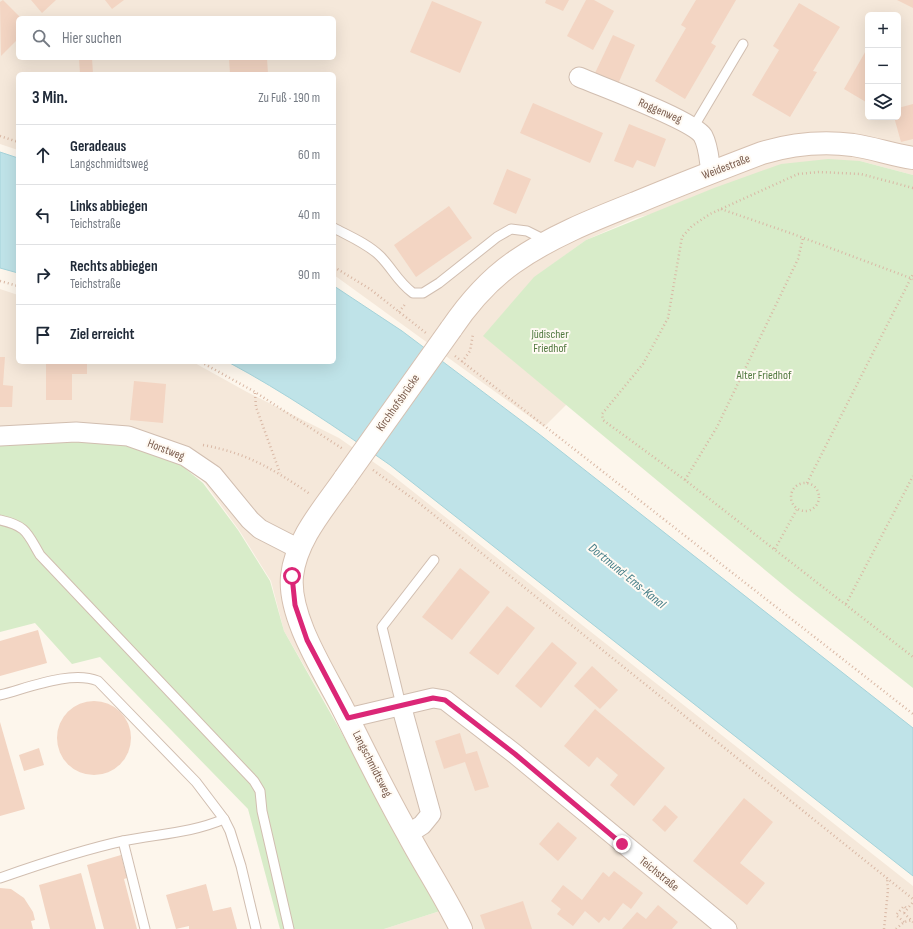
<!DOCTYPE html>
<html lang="de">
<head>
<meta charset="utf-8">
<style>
  :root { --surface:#fff; --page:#f6f6f7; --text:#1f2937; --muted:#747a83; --line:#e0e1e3 }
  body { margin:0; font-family:"Sofia Sans Condensed",sans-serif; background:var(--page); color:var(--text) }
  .controls { position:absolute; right:12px; top:12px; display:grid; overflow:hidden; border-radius:6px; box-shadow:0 4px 16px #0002 }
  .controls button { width:36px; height:36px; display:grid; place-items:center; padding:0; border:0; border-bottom:1px solid var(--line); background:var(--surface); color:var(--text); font:20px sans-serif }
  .stop { position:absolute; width:12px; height:12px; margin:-9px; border:3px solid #db2777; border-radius:50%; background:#fff }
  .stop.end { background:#db2777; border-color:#fff; box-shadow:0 1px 4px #0008 }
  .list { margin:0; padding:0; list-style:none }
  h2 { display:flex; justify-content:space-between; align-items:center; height:52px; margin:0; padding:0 16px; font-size:17px }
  h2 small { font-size:13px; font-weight:400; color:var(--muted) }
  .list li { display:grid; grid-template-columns:26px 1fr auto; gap:12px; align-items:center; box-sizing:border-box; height:60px; padding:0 16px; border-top:1px solid var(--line) }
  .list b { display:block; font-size:15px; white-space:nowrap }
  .list p { margin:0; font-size:13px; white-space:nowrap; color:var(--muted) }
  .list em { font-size:13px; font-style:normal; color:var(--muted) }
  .icon { flex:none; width:22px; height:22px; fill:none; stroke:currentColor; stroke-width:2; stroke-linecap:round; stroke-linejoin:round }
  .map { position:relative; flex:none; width:913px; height:929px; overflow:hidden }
  .search { position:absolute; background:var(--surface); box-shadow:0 4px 16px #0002; left:16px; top:16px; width:320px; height:44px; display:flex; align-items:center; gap:10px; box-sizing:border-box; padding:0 14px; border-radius:6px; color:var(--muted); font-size:15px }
  .panel { position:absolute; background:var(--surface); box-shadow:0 4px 16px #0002; left:16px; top:72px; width:320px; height:292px; border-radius:6px }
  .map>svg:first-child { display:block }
  .residential { fill:#f5e8da; fill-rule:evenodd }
  .green { fill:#d8ecc9 }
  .water { fill:#bfe3e8; stroke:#a5d3da }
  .building { fill:#f3d5c3 }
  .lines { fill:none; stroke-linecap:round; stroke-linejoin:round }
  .lane-casing { stroke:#d1beb0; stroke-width:11 }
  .street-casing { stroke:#d1beb0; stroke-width:21 }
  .secondary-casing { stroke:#d6c0b0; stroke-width:24 }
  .path { stroke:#d9b8a5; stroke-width:2.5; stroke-dasharray:1 3; stroke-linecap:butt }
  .lane { stroke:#fff; stroke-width:9 }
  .street { stroke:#fff; stroke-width:19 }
  .secondary { stroke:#fff; stroke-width:22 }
  .secondary-bridge-casing { stroke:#d6c0b0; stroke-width:24; stroke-linecap:butt }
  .path-bridge { stroke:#d9b8a5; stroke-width:2.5; stroke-dasharray:1 3; stroke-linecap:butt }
  .secondary-bridge { stroke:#fff; stroke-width:22 }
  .route { stroke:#db2777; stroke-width:5 }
  .labels { text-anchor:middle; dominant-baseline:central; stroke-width:4; stroke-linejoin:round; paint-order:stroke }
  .street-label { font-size:12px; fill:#7a5c4d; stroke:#fffaf3 }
  .park-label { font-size:12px; fill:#537a41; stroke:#fffaf3 }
  .water-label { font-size:13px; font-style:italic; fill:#437c86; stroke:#fffaf3 }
</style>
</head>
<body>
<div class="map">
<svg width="913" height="929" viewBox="0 0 913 929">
  <rect width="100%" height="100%" fill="#fdf6ec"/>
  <!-- residential -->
  <g class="residential">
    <path d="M0 0H913V175L860 161 636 218 586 240 535 277 566 405 544 427 334 275V74H18V150L0 144ZM868 15H898V117H868ZM18 18H334V58H18Z"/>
    <polygon points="0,289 18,295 18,362 193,362 247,392 339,438 392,475 913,886 913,929 384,929 440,911 341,729 284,631 271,581 239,530 204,482 164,445 0,429"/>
  </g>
  <!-- green -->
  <g class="green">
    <polygon points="828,159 860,161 913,175 913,688 794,594 483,336 534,277 586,240 714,188 781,164"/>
    <polygon points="75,433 161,449 203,483 238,530 270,581 284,631 340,730 440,911 384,929 280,929 248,809 100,657 72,664 35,623 0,632 0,436"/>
  </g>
  <!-- water -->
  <g class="water">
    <polygon points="0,152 18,158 18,273 0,268"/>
    <path d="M334 286 402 331 539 434 913 728V876L390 465C337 428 284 392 228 362H334Z"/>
  </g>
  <!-- building -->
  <g class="building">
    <polygon points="3,0 21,18 18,18 18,39 1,56 0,2"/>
    <polygon points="31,0 56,0 42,13"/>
    <polygon points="105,0 124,0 112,9"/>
    <polygon points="546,0 569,0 563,11 545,3"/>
    <polygon points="586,0 594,0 614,11 593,50 567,36"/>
    <polygon points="696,0 736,0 711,43 716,46 685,99 655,81 686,28 681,25"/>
    <polygon points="897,0 913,0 913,8"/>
    <polygon points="432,1 482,22 460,73 410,52"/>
    <polygon points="799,3 840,27 813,71 817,72 790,117 752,95 779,50 773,46"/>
    <polygon points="613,35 635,45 618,84 595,73"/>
    <polygon points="868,47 868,100 866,102 844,89"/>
    <polygon points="79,58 92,58 93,74 80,74"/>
    <polygon points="229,58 267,58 268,74 230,74"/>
    <polygon points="533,103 603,133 590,163 520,133"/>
    <polygon points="913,104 913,139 901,142 894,117 898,117 898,108"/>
    <polygon points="629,124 666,139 655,167 637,160 633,168 614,161"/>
    <polygon points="507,169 531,179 516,214 493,204"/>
    <polygon points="449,206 472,238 416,277 394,245"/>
    <polygon points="0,357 5,357 3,385 13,386 12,407 0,407"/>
    <polygon points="46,362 87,362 87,374 72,374 72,400 46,400"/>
    <polygon points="134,381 166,384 163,423 130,420"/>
    <polygon points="460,568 490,592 452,640 422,617"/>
    <polygon points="507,606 535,628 498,675 469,653"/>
    <polygon points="38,630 47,663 0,676 0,641"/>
    <polygon points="552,642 577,663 541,708 515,686"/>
    <polygon points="592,666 618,690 600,709 574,686"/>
    <circle cx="94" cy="738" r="37"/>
    <polygon points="595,709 665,768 634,806 610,785 618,775 597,757 589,767 564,746"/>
    <polygon points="0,722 25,809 0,816"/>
    <polygon points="460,733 466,754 477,751 489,787 475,791 465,762 444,769 435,741"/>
    <polygon points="39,748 44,765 24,771 19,755"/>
    <polygon points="744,798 773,822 740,863 765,883 747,905 693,861"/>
    <polygon points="665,805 678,817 665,832 652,820"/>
    <polygon points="558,822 577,838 558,861 539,844"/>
    <polygon points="121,855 127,878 124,879 137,929 104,929 87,865"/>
    <polygon points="614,871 643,893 631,909 623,903 609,921 604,917 599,923 585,911 573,926 557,914 561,909 551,901 563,885 582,900 603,872 609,877"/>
    <polygon points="81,873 96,929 50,929 39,885"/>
    <polygon points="206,884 213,911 231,907 237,929 189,929 189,926 176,929 166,895"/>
    <polygon points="0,888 11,889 24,898 33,912 35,920 31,921 33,929 0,929"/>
    <polygon points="523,901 532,929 485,929 480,915"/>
    <polygon points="658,905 678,922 672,929 622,929 637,912 646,919"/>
  </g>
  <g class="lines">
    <defs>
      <g id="lane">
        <polyline points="693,128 743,44"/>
        <path d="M334 228C349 236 368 244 380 256 393 269 397 281 413 293H423L439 283 497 237 511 229 527 231 547 241"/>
        <path d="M0 520C27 526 27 533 40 555L254 781 260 791 262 811 289 929"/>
        <path d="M0 695C28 688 71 670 98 681L196 782 224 819 230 831 241 866 256 929"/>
        <polyline points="401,705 382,627 434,560"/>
        <polyline points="123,841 145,929"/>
        <path d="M0 878C40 864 81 850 123 841 157 834 192 833 224 819"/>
      </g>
      <g id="street">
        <path d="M579 77C602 87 693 120 703 136 709 147 709 161 711 172"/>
        <polyline points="0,436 76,432 128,436 185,456 213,475 250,520 260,529 299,549"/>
        <polyline points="401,705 431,814 422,825 408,834"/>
        <polyline points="348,718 433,698 445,700 515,754 727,929"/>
      </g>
      <g id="secondary">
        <path d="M451 329C468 304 489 280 513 263 551 236 595 219 638 202 679 185 720 169 762 153 792 144 821 141 853 145 873 148 893 155 913 158"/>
        <path d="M345 478C325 507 296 539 292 576 288 616 323 670 341 705 363 748 384 792 408 834 425 866 445 896 461 929"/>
      </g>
    </defs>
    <!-- lane casing -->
    <use href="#lane" class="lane-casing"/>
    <!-- street casing -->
    <use href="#street" class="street-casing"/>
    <!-- secondary casing -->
    <use href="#secondary" class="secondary-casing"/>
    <!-- path -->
    <g class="path">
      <polyline points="0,136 18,142"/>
      <polyline points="913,188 861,174 819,172 798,174 710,214 692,226 682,237 668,318 643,364 602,414 603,420 685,480 913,657"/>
      <polyline points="721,209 793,234 913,279"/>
      <polyline points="334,267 370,289 426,333"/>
      <polyline points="0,281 18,286"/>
      <polyline points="399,312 406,303"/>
      <polyline points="455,356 913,714"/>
      <polyline points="201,362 255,392 343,449"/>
      <polyline points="462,362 470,351 473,334"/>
      <polyline points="255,393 256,407 280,473"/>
      <path d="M203 445C247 453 273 469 310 494"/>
      <polyline points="373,470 419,503 913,899"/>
      <polyline points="685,480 717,427 798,259 803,238"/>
      <polyline points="807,483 913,274"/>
      <circle cx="805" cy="497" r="14"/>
      <polyline points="775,549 797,509"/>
      <polyline points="846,604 913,476"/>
      <polyline points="904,913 913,902"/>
      <polyline points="904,922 896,915 904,906 907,909"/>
      <polyline points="884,929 888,890 887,877"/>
      <polyline points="896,929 904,922 913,920"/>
    </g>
    <!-- lane -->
    <use href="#lane" class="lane"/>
    <!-- street -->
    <use href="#street" class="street"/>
    <!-- secondary -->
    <use href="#secondary" class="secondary"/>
    <defs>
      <polyline id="secondary-bridge" points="345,478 451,329"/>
    </defs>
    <!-- secondary-bridge casing -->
    <use href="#secondary-bridge" class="secondary-bridge-casing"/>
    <!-- path-bridge -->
    <polyline class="path-bridge" points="904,913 913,922"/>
    <!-- secondary-bridge -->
    <use href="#secondary-bridge" class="secondary-bridge"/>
  </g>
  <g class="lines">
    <!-- route -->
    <polyline class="route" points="292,576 295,605 307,640 348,718 433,698 445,700 515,754 622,844"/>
  </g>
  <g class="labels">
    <!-- street labels -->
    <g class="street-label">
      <text transform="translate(660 111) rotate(23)">Roggenweg</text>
      <text transform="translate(726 167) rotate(-21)">Weidestraße</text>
      <text transform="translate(398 403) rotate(-55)">Kirchhofsbrücke</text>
      <text transform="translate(166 450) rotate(21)">Horstweg</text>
      <text transform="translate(372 764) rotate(63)">Langschmidtsweg</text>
      <text transform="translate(659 874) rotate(39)">Teichstraße</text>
    </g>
    <!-- park labels -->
    <g class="park-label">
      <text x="550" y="334">Jüdischer<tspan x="550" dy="14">Friedhof</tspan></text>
      <text x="764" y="375">Alter Friedhof</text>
    </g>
    <!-- water labels -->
    <g class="water-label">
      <text transform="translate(627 576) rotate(39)">Dortmund-Ems-Kanal</text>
    </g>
  </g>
</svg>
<div class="controls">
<button>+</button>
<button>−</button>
<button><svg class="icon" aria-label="layers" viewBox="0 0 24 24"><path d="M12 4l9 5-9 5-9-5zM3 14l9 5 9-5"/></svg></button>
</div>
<div class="stop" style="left:292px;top:576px"></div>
<div class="stop end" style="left:622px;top:844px"></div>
<div class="search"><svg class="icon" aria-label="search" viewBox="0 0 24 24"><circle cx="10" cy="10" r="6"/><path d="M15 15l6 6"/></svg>Hier suchen</div>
<section class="panel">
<h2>3 Min.<small>Zu Fuß · 190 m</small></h2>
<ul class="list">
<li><svg class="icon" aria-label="ahead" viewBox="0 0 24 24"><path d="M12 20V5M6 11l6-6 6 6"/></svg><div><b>Geradeaus</b><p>Langschmidtsweg</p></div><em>60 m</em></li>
<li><svg class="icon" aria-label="left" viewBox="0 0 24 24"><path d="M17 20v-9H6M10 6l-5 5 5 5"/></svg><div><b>Links abbiegen</b><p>Teichstraße</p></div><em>40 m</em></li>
<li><svg class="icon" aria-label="right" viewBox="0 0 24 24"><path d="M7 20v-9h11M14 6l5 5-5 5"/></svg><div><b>Rechts abbiegen</b><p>Teichstraße</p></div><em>90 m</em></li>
<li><svg class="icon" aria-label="arrive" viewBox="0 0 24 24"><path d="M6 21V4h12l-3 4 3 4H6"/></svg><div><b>Ziel erreicht</b></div></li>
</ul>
</section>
</div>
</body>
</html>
